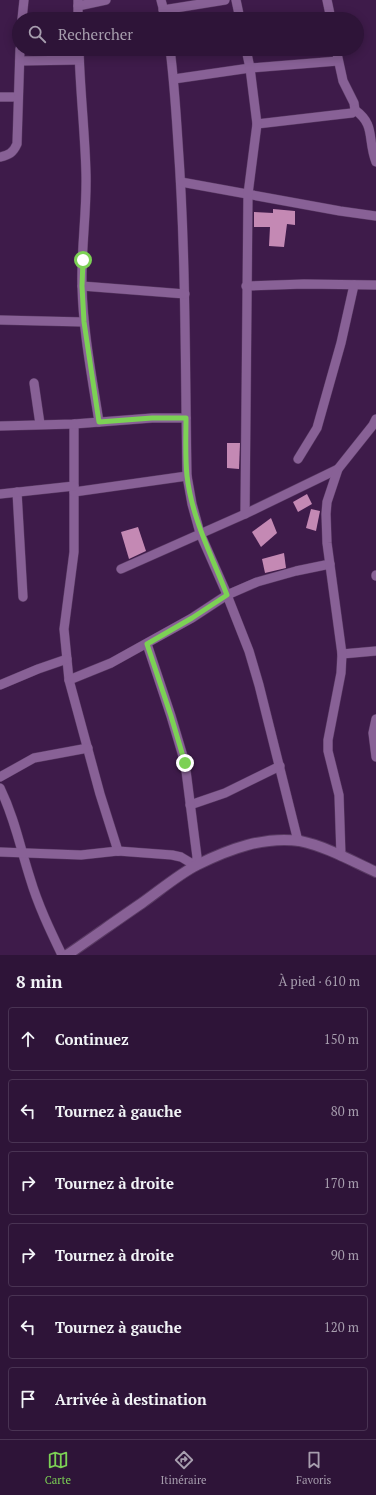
<!DOCTYPE html>
<html lang="fr">
<head>
<meta charset="utf-8">
<style>
  :root { --surface:#2e1438; --page:#3a2143; --text:#f1f3f6; --muted:#a79eae; --line:#493353; --accent:#7cd155 }
  body { margin:0; font-family:"PT Serif",serif; background:var(--page); color:var(--text) }
  .stop { position:absolute; width:12px; height:12px; margin:-9px; border:3px solid #7cd155; border-radius:50%; background:#fff }
  .stop.end { background:#7cd155; border-color:#fff; box-shadow:0 1px 4px #0008 }
  .list { margin:0; padding:0; list-style:none }
  h2 { display:flex; justify-content:space-between; align-items:center; height:52px; margin:0; padding:0 16px; font-size:17px }
  h2 small { font-size:13px; font-weight:400; color:var(--muted) }
  .list li { display:grid; grid-template-columns:26px 1fr auto; gap:12px; align-items:center; box-sizing:border-box; height:64px; margin:0 8px 8px; padding:0 8px; border:1px solid var(--line); border-radius:4px }
  .list b { display:block; font-size:15px; white-space:nowrap }
  .list em { font-size:13px; font-style:normal; color:var(--muted) }
  .icon { flex:none; width:22px; height:22px; fill:none; stroke:currentColor; stroke-width:2; stroke-linecap:round; stroke-linejoin:round }
  .map { position:relative; flex:none; width:376px; height:955px; overflow:hidden }
  .search { position:absolute; background:var(--surface); box-shadow:0 2px 10px #0003; left:12px; right:12px; top:12px; height:44px; display:flex; align-items:center; gap:10px; box-sizing:border-box; padding:0 14px; border-radius:22px; color:var(--muted); font-size:15px }
  .sheet { height:484px; background:var(--surface) }
  nav { display:flex; justify-content:space-around; align-items:center; box-sizing:border-box; height:56px; border-top:1px solid var(--line); background:var(--surface); font-size:11px; color:var(--muted) }
  nav a { display:grid; justify-items:center; gap:2px }
  nav .on { color:var(--accent) }
  .map>svg:first-child { display:block }
  .building { fill:#c489b4 }
  .lines { fill:none; stroke-linecap:round; stroke-linejoin:round }
  .minor-casing { stroke:#593a63; stroke-width:10 }
  .tertiary-casing { stroke:#593a63; stroke-width:12 }
  .minor { stroke:#886196; stroke-width:9 }
  .tertiary { stroke:#886196; stroke-width:10 }
  .route { stroke:#7cd155; stroke-width:5 }
</style>
</head>
<body>
<div class="map">
<svg width="376" height="955" viewBox="0 0 376 955">
  <rect width="100%" height="100%" fill="#3e1b4a"/>
  <!-- building -->
  <g class="building">
    <polygon points="273,209 295,211 295,225 287,224 284,247 269,246 270,227 254,227 254,212 273,213"/>
    <polygon points="227,443 240,443 239,469 227,468"/>
    <polygon points="307,494 312,504 298,512 293,502"/>
    <polygon points="311,509 320,511 316,531 306,528"/>
    <polygon points="271,518 277,533 261,547 252,532"/>
    <polygon points="138,527 146,551 129,559 121,532"/>
    <polygon points="284,553 286,568 265,573 262,559"/>
  </g>
  <g class="lines">
    <defs>
      <g id="minor">
        <polyline points="78,0 78,19"/>
        <polyline points="161,0 166,19"/>
        <polyline points="236,0 240,19"/>
        <polyline points="327,0 331,19"/>
        <polyline points="78,6 106,0"/>
        <polyline points="163,10 225,0"/>
        <polyline points="22,19 24,0"/>
        <path d="M79 49C80 91 85 132 86 174 87 211 81 248 82 286 83 331 92 377 99 422"/>
        <path d="M170 49C174 80 176 111 178 143 186 254 185 365 187 476L192 504 200 533 225 590 249 651 259 685 298 841"/>
        <polyline points="336,49 343,81 354,103 355,110"/>
        <polyline points="20,61 79,60"/>
        <polyline points="174,79 250,68 338,61"/>
        <polyline points="0,97 18,97"/>
        <path d="M355 110C376 125 367 139 376 162"/>
        <polyline points="257,124 343,114 352,113 355,110"/>
        <path d="M0 157C9 155 13 153 17 144L20 49"/>
        <polyline points="181,182 340,211 376,216"/>
        <polyline points="82,286 185,294"/>
        <polyline points="246,286 304,284 376,285"/>
        <polyline points="0,320 84,322"/>
        <polyline points="34,383 40,424"/>
        <polyline points="74,424 74,552 64,629 69,680 100,794 118,851"/>
        <polyline points="0,426 74,424 152,418 186,418"/>
        <polyline points="298,459 317,428 341,343 354,285"/>
        <polyline points="17,492 23,597"/>
        <polyline points="74,492 187,476"/>
        <polyline points="0,494 74,486"/>
        <polyline points="245,514 248,194 257,124 250,68 246,49"/>
        <polyline points="121,569 245,514 338,469"/>
        <polyline points="376,575 376,576"/>
        <polyline points="342,654 376,651"/>
        <polyline points="69,680 111,663 192,618 227,595 257,582 296,571 330,564"/>
        <polyline points="0,685 38,669 67,659"/>
        <polyline points="376,719 373,733 376,757"/>
        <polyline points="0,777 34,758 88,748"/>
        <path d="M0 788C15 819 20 847 30 878 38 905 50 930 62 955"/>
        <polyline points="190,805 225,793 280,766"/>
        <polyline points="0,852 81,855 118,851 172,855 181,857 196,866 197,857 185,763 171,716 147,644"/>
        <polyline points="341,856 339,795 328,751 328,740 341,673 342,654 327,543 326,514 327,502 338,469 373,425 376,419"/>
      </g>
      <path id="tertiary" d="M67 955C92 938 117 920 142 903 159 891 179 874 197 865 229 849 264 836 300 841 325 846 352 861 376 872"/>
    </defs>
    <!-- minor casing -->
    <use href="#minor" class="minor-casing"/>
    <!-- tertiary casing -->
    <use href="#tertiary" class="tertiary-casing"/>
    <!-- minor -->
    <use href="#minor" class="minor"/>
    <!-- tertiary -->
    <use href="#tertiary" class="tertiary"/>
  </g>
  <g class="lines">
    <!-- route -->
    <path class="route" d="M83 260 82 286 84 322 99 422 152 418H186C186 437 185 457 187 476 192 519 212 556 227 595L192 618 147 644 171 716 185 763"/>
  </g>
</svg>
<div class="stop" style="left:83px;top:260px"></div>
<div class="stop end" style="left:185px;top:763px"></div>
<div class="search"><svg class="icon" aria-label="search" viewBox="0 0 24 24"><circle cx="10" cy="10" r="6"/><path d="M15 15l6 6"/></svg>Rechercher</div>
</div>
<section class="sheet">
<h2>8 min<small>À pied · 610 m</small></h2>
<ul class="list">
<li><svg class="icon" aria-label="ahead" viewBox="0 0 24 24"><path d="M12 20V5M6 11l6-6 6 6"/></svg><div><b>Continuez</b></div><em>150 m</em></li>
<li><svg class="icon" aria-label="left" viewBox="0 0 24 24"><path d="M17 20v-9H6M10 6l-5 5 5 5"/></svg><div><b>Tournez à gauche</b></div><em>80 m</em></li>
<li><svg class="icon" aria-label="right" viewBox="0 0 24 24"><path d="M7 20v-9h11M14 6l5 5-5 5"/></svg><div><b>Tournez à droite</b></div><em>170 m</em></li>
<li><svg class="icon" aria-label="right" viewBox="0 0 24 24"><path d="M7 20v-9h11M14 6l5 5-5 5"/></svg><div><b>Tournez à droite</b></div><em>90 m</em></li>
<li><svg class="icon" aria-label="left" viewBox="0 0 24 24"><path d="M17 20v-9H6M10 6l-5 5 5 5"/></svg><div><b>Tournez à gauche</b></div><em>120 m</em></li>
<li><svg class="icon" aria-label="arrive" viewBox="0 0 24 24"><path d="M6 21V4h12l-3 4 3 4H6"/></svg><div><b>Arrivée à destination</b></div></li>
</ul>
</section>
<nav>
<a class="on"><svg class="icon" aria-label="map" viewBox="0 0 24 24"><path d="M3 6l6-2 6 2 6-2v14l-6 2-6-2-6 2zM9 4v14M15 6v14"/></svg>Carte</a>
<a><svg class="icon" aria-label="directions" viewBox="0 0 24 24"><path d="M12 3l9 9-9 9-9-9zM9 14v-3h6M13 9l2 2-2 2"/></svg>Itinéraire</a>
<a><svg class="icon" aria-label="saved" viewBox="0 0 24 24"><path d="M7 4h10v16l-5-4-5 4z"/></svg>Favoris</a>
</nav>
</body>
</html>
